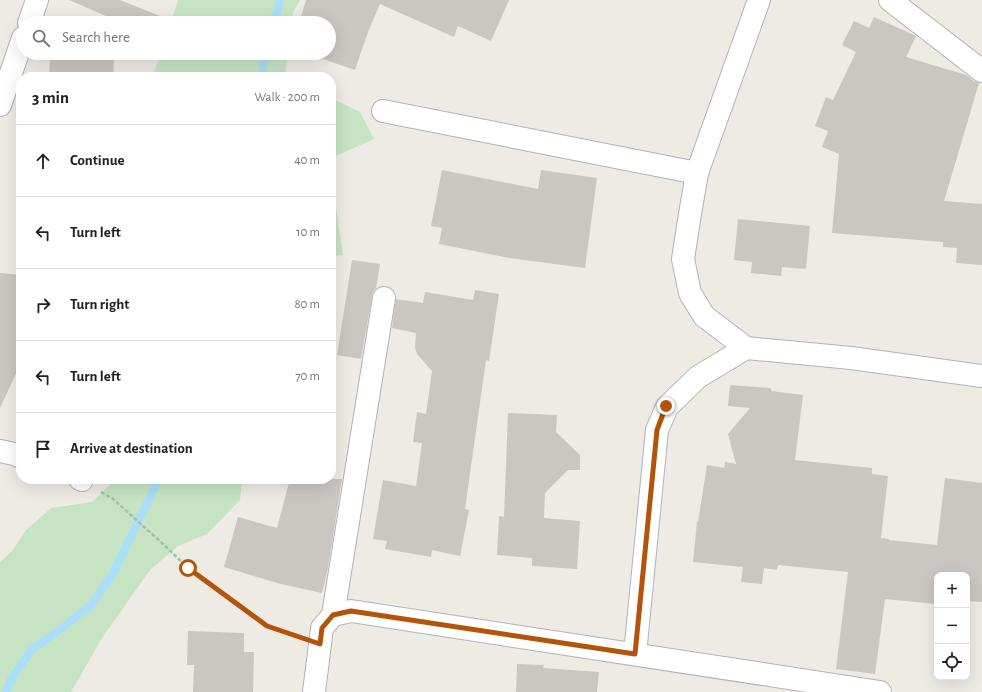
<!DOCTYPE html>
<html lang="en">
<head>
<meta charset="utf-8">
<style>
  :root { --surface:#fff; --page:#f6f6f6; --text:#202124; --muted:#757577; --line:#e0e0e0 }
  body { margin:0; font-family:"Alegreya Sans",sans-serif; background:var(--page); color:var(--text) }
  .controls { position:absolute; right:12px; bottom:12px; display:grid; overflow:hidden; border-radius:8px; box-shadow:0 4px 16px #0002 }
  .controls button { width:36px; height:36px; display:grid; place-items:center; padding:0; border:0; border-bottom:1px solid var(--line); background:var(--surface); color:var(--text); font:20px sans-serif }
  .stop { position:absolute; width:12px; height:12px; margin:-9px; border:3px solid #b45309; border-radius:50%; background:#fff }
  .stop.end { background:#b45309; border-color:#fff; box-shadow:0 1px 4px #0008 }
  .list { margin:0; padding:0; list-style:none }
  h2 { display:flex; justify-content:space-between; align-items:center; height:52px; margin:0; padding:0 16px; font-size:17px }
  h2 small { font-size:13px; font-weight:400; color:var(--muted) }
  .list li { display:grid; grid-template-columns:26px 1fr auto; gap:12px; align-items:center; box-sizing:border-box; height:72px; padding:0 16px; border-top:1px solid var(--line) }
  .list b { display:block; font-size:15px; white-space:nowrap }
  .list em { font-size:13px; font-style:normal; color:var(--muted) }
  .icon { flex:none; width:22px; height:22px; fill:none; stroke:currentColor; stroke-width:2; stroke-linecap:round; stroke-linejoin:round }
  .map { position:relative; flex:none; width:982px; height:692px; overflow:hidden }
  .search { position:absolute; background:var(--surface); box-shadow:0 4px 16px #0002; left:16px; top:16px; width:320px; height:44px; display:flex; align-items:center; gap:10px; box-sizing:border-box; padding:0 14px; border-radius:22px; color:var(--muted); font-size:15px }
  .panel { position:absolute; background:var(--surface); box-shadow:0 4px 16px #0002; left:16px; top:72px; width:320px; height:412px; border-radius:16px }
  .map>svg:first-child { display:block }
  .green { fill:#c6e4c3 }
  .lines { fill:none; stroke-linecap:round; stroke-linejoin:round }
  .stream { stroke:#aadef9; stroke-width:8 }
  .building { fill:#cac6c1 }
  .minor-casing { stroke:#b0b3b6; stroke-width:24 }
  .path { stroke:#9dc5a4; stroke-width:2.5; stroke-dasharray:4 2; stroke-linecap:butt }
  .minor { stroke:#fff; stroke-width:22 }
  .route { stroke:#b45309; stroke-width:5 }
</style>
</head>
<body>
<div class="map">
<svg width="982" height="692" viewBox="0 0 982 692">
  <rect width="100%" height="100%" fill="#eeebe5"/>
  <!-- green -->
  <g class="green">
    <polygon points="178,0 300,0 293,12 291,23 171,23"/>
    <polygon points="161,53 288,53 285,76 286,77 152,77"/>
    <polygon points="331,98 360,112 374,139 334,157 335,201 343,255 331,256"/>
    <polygon points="116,479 242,479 240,500 207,534 178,546 150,570 102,638 71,692 0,692 0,562 12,551 26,530 51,508 92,502"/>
  </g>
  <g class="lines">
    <!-- stream -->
    <g class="stream">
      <polyline points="274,23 280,0"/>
      <polyline points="260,77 267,53"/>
      <polyline points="6,692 11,679 32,649 58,631 91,605 112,575 159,479"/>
    </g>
  </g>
  <!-- building -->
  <g class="building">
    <polygon points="69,0 120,0 175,22 175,23 122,23"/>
    <polygon points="306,0 509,0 491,41 458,26 454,37 380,4 368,32 355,70 306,53 329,53 329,23 299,23"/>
    <polygon points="874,17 916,36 906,57 966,75 974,81 979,83 944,201 982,204 982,265 956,263 957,248 943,247 943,242 832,233 839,154 822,147 828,131 815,126 826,97 833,100 856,52 842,45 854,21 869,28"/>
    <polygon points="50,53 114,56 113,77 49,77"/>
    <polygon points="442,170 538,189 541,170 597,178 585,268 509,258 439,244 442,228 431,226"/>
    <polygon points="738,219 810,226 806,269 782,267 781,276 751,273 752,262 734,260"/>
    <polygon points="352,260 380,264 376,288 374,290 372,296 361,359 337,355"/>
    <polygon points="0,273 21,275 21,363 0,408"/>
    <polygon points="475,290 499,294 489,361 486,360 465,509 469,510 460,556 432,550 431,557 385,549 387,541 373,539 383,480 416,486 422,443 413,442 417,412 426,414 432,371 417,354 415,347 416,333 392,328 396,299 423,303 425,292 473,300"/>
    <polygon points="730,385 771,388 771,391 803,395 795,460 872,468 872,474 888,476 881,538 889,539 889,540 937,545 945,478 982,483 982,602 967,601 967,575 937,575 937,598 935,604 885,599 875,674 836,669 848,572 778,565 777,570 764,568 762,584 741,582 743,567 693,562 697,522 698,522 707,465 724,468 725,462 736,464 728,434 750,408 728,406"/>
    <polygon points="508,413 557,415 556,432 580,455 580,470 568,470 545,493 544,518 580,521 577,569 532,566 532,558 497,555 499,516 504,517"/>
    <polygon points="290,479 342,479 328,568 322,593 277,583 224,567 238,517 277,528"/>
    <polygon points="188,631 244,633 244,652 254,652 253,692 193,692 194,665 187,665"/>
    <polygon points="517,664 544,665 543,668 599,672 597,692 516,692"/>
  </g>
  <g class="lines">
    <defs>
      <g id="minor">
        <polyline points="759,0 697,173 689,220 683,259 690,293 704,316 746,348 851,358 982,376"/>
        <polyline points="890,0 982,71"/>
        <polyline points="29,23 37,0"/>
        <polyline points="0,105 23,38"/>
        <polyline points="383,111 697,173"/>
        <polyline points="0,451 14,454 21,457"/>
        <polyline points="80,479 82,480"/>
        <polyline points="333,615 384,298"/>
        <polyline points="635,654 657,430 667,407 698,377 746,348"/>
        <polyline points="314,692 322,628 333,615 351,611 880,692"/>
      </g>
    </defs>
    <!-- minor casing -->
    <use href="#minor" class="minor-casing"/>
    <!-- path -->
    <polyline class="path" points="101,492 112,498 162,543 188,568 267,626 297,636"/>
    <!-- minor -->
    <use href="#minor" class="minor"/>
  </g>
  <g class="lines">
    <!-- route -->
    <polyline class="route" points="188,568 267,626 320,644 322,628 333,615 351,611 635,654 657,430 666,406"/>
  </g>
</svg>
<div class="controls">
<button>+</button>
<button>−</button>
<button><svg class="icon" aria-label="locate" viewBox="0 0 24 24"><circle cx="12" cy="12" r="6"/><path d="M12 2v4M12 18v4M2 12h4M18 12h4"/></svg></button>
</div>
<div class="stop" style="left:188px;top:568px"></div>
<div class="stop end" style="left:666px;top:406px"></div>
<div class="search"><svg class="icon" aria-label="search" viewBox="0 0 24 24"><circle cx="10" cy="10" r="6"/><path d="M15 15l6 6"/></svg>Search here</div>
<section class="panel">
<h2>3 min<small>Walk · 200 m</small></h2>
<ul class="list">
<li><svg class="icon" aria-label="ahead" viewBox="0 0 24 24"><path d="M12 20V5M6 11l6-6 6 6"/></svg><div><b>Continue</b></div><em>40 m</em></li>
<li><svg class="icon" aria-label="left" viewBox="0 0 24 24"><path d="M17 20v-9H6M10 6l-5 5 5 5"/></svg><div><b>Turn left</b></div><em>10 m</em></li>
<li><svg class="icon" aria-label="right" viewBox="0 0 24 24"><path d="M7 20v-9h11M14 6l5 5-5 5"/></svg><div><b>Turn right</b></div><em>80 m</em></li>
<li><svg class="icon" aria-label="left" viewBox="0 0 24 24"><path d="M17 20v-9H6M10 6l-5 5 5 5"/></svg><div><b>Turn left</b></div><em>70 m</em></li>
<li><svg class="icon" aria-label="arrive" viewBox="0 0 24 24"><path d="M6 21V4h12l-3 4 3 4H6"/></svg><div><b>Arrive at destination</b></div></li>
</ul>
</section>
</div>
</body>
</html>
